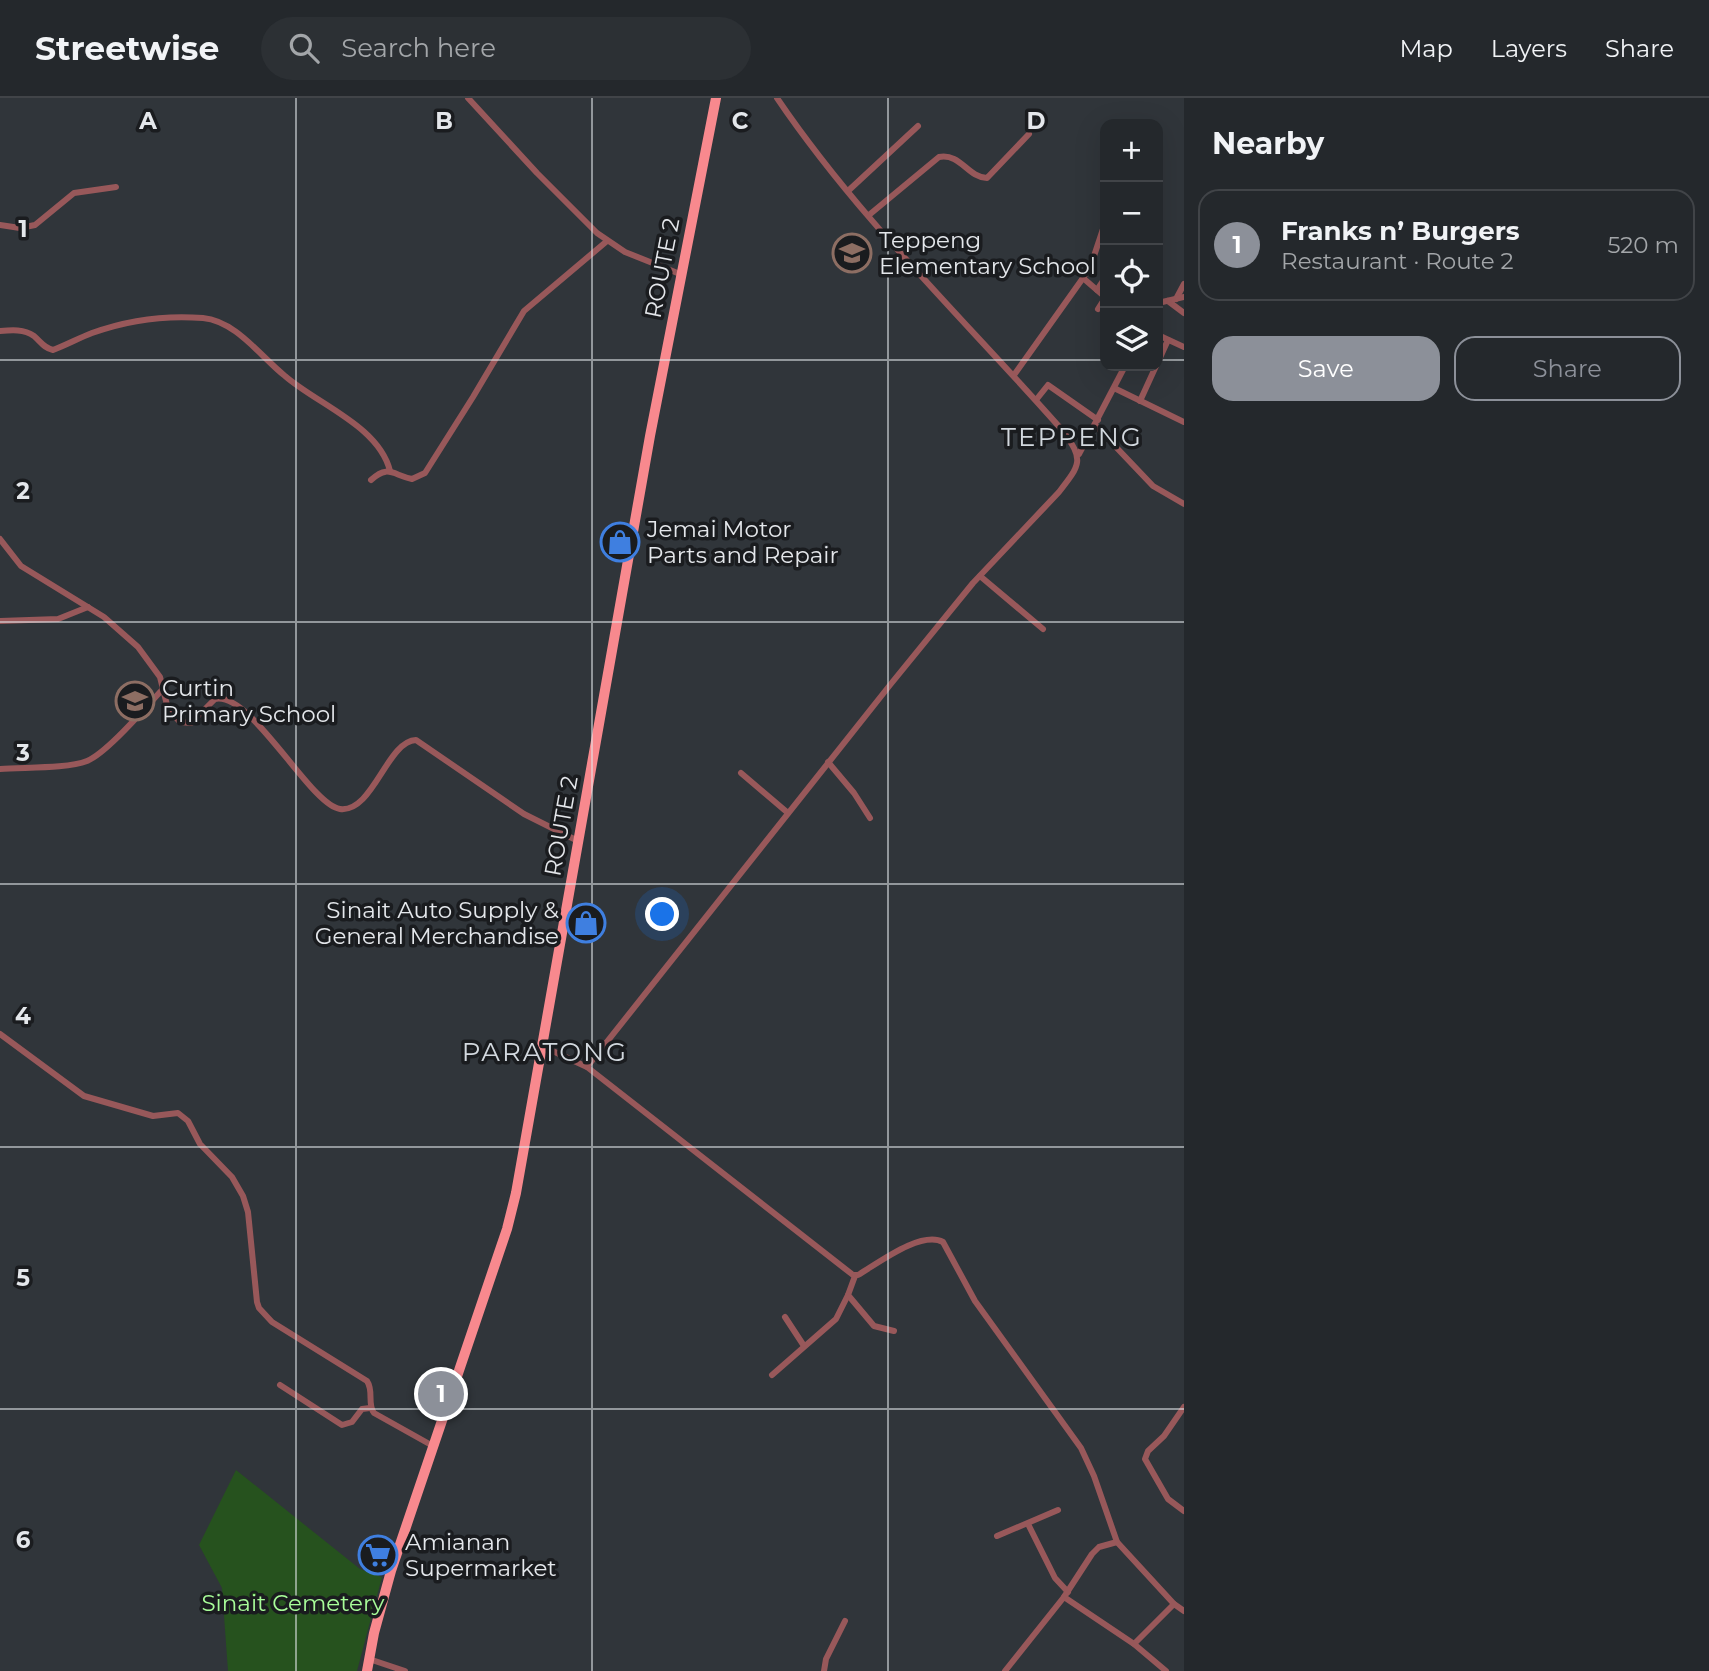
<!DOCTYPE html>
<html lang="en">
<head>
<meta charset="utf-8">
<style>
  :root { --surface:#24282c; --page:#2c3034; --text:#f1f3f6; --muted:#a3a6a9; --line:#414448; --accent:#8c9099 }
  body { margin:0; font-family:Montserrat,sans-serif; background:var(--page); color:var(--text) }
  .controls { position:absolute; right:21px; top:21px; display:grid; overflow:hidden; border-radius:14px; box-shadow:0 7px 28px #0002 }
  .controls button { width:63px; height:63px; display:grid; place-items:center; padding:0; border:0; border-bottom:2px solid var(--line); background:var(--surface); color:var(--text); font:35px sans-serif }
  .you { position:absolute; left:663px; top:817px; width:24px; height:24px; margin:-18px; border:5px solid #fff; border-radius:50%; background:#1a73e8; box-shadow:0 0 0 10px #1a73e833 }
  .badge { display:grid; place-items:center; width:46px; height:46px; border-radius:50%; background:var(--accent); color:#fff; font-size:23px; font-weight:700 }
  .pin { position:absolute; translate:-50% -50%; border:4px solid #fff; box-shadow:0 2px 7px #0006 }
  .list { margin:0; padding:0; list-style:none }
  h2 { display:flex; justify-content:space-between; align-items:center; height:91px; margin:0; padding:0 28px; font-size:30px }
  h2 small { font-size:23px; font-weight:400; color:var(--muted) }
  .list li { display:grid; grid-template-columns:46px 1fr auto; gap:21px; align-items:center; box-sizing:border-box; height:112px; margin:0 14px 14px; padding:0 14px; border:2px solid var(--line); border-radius:21px }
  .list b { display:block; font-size:26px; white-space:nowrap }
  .list p { margin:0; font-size:23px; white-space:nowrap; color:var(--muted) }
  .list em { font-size:23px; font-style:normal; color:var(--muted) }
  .actions { display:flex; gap:14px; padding:21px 28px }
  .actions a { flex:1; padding:16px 0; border:2px solid var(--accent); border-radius:21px; text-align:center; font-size:24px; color:var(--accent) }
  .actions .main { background:var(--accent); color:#fff }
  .icon { flex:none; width:38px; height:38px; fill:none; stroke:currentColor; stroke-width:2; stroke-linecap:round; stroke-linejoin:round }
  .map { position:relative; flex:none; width:1184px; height:1573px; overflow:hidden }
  header { display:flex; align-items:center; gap:42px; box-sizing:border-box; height:98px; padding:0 35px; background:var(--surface); border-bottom:2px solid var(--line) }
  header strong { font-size:33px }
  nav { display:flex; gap:38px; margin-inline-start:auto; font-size:24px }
  .search { width:490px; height:63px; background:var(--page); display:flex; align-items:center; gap:18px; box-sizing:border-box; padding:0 24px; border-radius:38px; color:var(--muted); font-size:26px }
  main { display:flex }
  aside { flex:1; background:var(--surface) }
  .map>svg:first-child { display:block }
  .green { fill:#26521e }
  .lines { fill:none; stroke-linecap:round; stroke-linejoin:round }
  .minor { stroke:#98585a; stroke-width:6 }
  .trunk { stroke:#f8898e; stroke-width:10 }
  .grid { fill:none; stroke:#e4e7eb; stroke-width:2; stroke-opacity:0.55 }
  .labels { text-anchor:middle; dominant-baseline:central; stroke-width:7; stroke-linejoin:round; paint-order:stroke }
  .poi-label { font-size:23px; fill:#e4e7eb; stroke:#1a1c1f; text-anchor:start }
  .street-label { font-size:23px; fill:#e4e7eb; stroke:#1a1c1f }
  .park-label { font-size:23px; fill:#a8fd99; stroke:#1a1c1f }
  .quarter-label { font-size:26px; letter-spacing:2px; fill:#d2d8de; stroke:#1a1c1f }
  .grid-label { font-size:23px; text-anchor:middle; font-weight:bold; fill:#e4e7eb; stroke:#1a1c1f; stroke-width:7; stroke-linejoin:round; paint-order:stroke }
</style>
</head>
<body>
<header>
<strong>Streetwise</strong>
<div class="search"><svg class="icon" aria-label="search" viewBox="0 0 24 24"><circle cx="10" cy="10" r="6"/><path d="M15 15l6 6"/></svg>Search here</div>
<nav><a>Map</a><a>Layers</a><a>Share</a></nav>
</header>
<main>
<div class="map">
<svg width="1184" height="1573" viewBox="0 0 1184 1573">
  <rect width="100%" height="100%" fill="#30353a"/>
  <!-- green -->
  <polygon class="green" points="236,1372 360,1471 382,1479 357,1573 228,1573 222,1490 199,1447"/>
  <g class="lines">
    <!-- minor -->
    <g class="minor">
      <polyline points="468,0 537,75 597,135 625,154 680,176"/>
      <polyline points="848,93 918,28"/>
      <path d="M869 117 939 59C961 55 967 79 987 80L1029 36"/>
      <polyline points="0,127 20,130 35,127 74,95 116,89"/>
      <polyline points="1083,180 1105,199"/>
      <polyline points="1097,192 1105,180"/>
      <polyline points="1176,201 1184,186"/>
      <polyline points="1168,203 1184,215"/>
      <polyline points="1158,205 1184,199"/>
      <polyline points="1098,211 1105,200"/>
      <path d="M0 233C12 232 24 231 34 238 41 244 44 250 53 252 66 247 79 240 92 235 128 222 165 217 203 220 236 223 261 259 285 278 317 306 379 328 390 373"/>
      <polyline points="1158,237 1184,249"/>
      <polyline points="1158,264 1168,242"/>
      <polyline points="1014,277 1083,180 1091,167 1105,125"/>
      <polyline points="1114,290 1184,324"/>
      <polyline points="1036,302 1048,287 1098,322"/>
      <polyline points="1140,303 1156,268"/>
      <polyline points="1095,327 1153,388 1184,406"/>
      <polyline points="1079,356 1125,268"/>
      <path d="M371 382C388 366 393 377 412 381L425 375 473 299 524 213 607 143"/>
      <path d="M0 441 21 468 104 519 138 549 160 579 168 611 180 624 191 625 215 601C251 593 310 707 340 711 373 715 387 643 416 642L524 716 578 743"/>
      <polyline points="980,478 1043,531"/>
      <polyline points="0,523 58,521 88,509"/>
      <polyline points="828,664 854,695 870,720"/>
      <path d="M0 671C23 669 67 671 87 663 107 655 146 609 162 592"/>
      <polyline points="741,675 788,715"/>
      <path d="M0 936 84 998 153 1018 178 1015 188 1023 200 1046 232 1079 243 1098 248 1114 257 1204 259 1210 272 1224 367 1283C374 1293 367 1306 374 1315L433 1348"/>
      <path d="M542 948 587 969 853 1177H858C877 1166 921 1132 943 1144L975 1203 1081 1350 1094 1378 1117 1444 1174 1506 1184 1513"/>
      <path d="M587 969 890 587 973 485 1059 394C1081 366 1084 362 1063 333 967 224 859 121 777 0"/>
      <polyline points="855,1178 848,1197 874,1228 894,1233"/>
      <polyline points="785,1219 804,1248"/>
      <polyline points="772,1277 836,1221 848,1197"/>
      <polyline points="280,1287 342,1327 352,1324 362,1311 370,1310"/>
      <polyline points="1184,1309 1164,1338 1148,1353 1145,1361 1168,1401 1184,1413"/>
      <polyline points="1028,1426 1055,1480 1068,1494"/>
      <polyline points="997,1438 1058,1412"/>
      <polyline points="1064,1499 1134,1546 1166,1573"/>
      <polyline points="1134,1546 1174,1506"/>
      <polyline points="369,1561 405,1573"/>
      <polyline points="824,1573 826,1561 845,1523"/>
      <polyline points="1005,1573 1064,1499 1092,1456 1099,1449 1117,1444"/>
    </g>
    <!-- trunk -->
    <polyline class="trunk" points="367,1573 374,1535 391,1473 507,1131 516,1095 650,338 716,0"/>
  </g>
  <!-- grid -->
  <path class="grid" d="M296 0V1573M592 0V1573M888 0V1573M0 262H1105M1158 262H1184M0 524H1184M0 786H1184M0 1049H1184M0 1311H1184"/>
  <!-- icons -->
  <defs>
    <symbol id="school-ring" viewBox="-11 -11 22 22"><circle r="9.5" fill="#1a1c1f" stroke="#8d6e63" stroke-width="1.5"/><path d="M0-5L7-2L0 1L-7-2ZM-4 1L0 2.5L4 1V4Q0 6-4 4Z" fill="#8d6e63"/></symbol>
    <symbol id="shop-ring" viewBox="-11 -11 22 22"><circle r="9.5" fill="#1a1c1f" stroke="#3f7fe0" stroke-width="1.5"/><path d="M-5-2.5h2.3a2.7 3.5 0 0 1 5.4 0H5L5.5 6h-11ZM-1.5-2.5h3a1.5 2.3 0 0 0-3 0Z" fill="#3f7fe0"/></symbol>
    <symbol id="supermarket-ring" viewBox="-11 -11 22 22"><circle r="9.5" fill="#1a1c1f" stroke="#3f7fe0" stroke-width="1.5"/><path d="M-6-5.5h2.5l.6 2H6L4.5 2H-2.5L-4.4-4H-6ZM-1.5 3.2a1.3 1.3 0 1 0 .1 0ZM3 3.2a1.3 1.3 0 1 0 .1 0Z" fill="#3f7fe0"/></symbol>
  </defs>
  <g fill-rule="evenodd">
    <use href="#school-ring" x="830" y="133" width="44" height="44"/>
    <use href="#shop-ring" x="598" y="422" width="44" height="44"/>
    <use href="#school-ring" x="113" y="581" width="44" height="44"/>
    <use href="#shop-ring" x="564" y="803" width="44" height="44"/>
    <use href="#supermarket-ring" x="356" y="1435" width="44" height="44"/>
  </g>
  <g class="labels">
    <!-- poi labels -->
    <g class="poi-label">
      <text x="879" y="142">Teppeng<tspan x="879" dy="26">Elementary School</tspan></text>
      <text x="647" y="431">Jemai Motor<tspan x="647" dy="26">Parts and Repair</tspan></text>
      <text x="162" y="590">Curtin<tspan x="162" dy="26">Primary School</tspan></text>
      <text x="559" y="812" text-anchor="end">Sinait Auto Supply &amp;<tspan x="559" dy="26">General Merchandise</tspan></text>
      <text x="405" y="1444">Amianan<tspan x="405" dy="26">Supermarket</tspan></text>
    </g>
    <!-- street labels -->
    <g class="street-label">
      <text transform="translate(662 170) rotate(-79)">ROUTE 2</text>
      <text transform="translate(561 728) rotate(-80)">ROUTE 2</text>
    </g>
    <!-- park labels -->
    <g class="park-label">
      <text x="293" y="1505">Sinait Cemetery</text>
    </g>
    <!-- quarter labels -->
    <g class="quarter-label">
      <text x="1072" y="339">TEPPENG</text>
      <text x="545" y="954">PARATONG</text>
    </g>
  </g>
  <g class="grid-label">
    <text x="148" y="31">A</text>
    <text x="444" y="31">B</text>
    <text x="740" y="31">C</text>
    <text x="1036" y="31">D</text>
    <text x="23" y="139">1</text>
    <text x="23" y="401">2</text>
    <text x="23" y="663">3</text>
    <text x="23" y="926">4</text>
    <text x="23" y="1188">5</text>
    <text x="23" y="1450">6</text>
  </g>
</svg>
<div class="controls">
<button>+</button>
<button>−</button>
<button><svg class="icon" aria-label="locate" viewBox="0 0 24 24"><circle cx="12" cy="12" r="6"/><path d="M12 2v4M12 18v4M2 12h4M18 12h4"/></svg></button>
<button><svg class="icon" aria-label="layers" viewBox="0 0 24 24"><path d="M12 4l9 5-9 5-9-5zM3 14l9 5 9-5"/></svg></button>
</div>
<div class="you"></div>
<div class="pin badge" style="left:441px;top:1296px">1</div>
</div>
<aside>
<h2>Nearby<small></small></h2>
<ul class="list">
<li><span class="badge">1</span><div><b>Franks n’ Burgers</b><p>Restaurant · Route 2</p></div><em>520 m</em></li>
</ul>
<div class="actions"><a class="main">Save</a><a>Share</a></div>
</aside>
</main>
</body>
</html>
